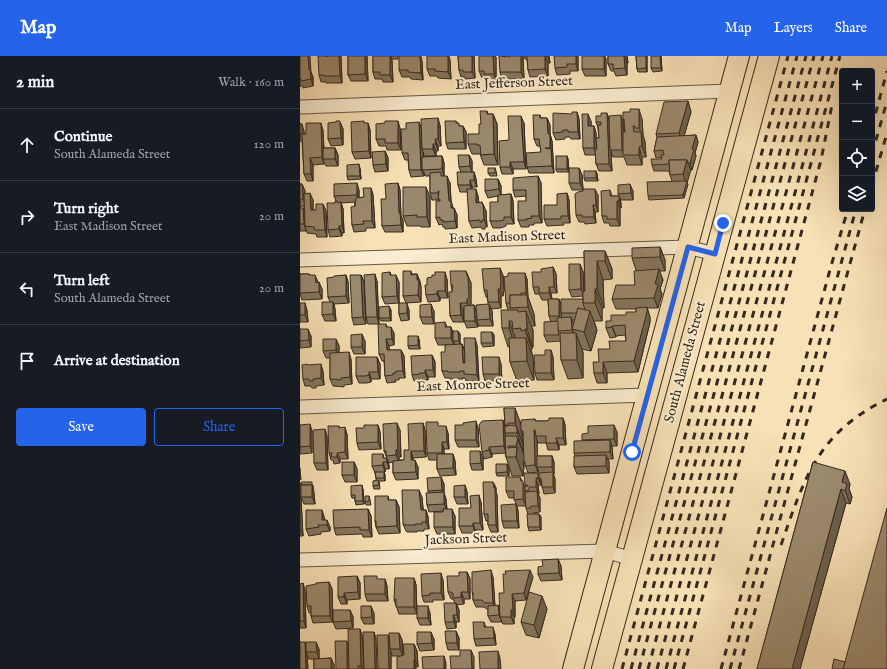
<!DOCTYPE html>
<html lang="en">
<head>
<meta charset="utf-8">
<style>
  :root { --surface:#171b24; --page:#20242c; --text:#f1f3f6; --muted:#9ea1a6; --line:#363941; --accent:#2563eb }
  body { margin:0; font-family:"IM FELL English",serif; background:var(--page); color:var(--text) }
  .controls { position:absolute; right:12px; top:12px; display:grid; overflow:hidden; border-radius:4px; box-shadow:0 4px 16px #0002 }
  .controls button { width:36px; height:36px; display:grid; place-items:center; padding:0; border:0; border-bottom:1px solid var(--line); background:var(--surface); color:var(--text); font:20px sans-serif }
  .stop { position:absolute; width:12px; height:12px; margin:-9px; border:3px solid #2563eb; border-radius:50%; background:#fff }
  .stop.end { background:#2563eb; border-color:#fff; box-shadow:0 1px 4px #0008 }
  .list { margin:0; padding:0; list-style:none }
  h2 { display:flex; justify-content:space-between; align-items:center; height:52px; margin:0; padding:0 16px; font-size:17px }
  h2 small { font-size:13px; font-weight:400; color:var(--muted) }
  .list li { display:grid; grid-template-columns:26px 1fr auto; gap:12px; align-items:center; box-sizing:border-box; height:72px; padding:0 16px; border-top:1px solid var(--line) }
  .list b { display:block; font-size:15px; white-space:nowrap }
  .list p { margin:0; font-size:13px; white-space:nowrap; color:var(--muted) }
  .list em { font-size:13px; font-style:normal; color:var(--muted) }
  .actions { display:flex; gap:8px; padding:12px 16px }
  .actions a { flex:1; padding:9px 0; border:1px solid var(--accent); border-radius:4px; text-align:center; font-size:14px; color:var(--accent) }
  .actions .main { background:var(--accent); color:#fff }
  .icon { flex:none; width:22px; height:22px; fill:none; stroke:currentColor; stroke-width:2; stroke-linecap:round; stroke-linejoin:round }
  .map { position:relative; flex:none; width:587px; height:613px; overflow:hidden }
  header { display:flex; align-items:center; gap:24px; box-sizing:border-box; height:56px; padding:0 20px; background:var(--accent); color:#fff }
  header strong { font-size:19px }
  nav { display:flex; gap:22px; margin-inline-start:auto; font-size:14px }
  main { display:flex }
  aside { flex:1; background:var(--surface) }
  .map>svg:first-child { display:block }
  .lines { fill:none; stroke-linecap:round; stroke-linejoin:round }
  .minor-casing { stroke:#665844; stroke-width:15 }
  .primary-casing { stroke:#362a1e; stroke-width:22 }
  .minor { stroke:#faecd0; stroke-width:13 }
  .primary { stroke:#f8e1b6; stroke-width:20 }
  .rail { stroke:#362a1e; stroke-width:3; stroke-dasharray:7 7; stroke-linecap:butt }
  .wall { fill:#85765e; stroke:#362a1e; fill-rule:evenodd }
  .shaded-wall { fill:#6c604c; stroke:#362a1e }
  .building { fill:#9b896d; stroke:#362a1e }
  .route { stroke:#2563eb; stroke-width:5 }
  .labels { text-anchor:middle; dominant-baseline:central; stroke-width:4; stroke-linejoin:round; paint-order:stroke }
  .street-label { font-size:14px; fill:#362a1e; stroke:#faecd0 }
</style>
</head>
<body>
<header>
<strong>Map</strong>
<nav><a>Map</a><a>Layers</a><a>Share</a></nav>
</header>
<main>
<aside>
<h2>2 min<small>Walk · 160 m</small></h2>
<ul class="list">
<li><svg class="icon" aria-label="ahead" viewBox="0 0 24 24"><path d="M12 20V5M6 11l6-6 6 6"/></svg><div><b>Continue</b><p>South Alameda Street</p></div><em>120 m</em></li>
<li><svg class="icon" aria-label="right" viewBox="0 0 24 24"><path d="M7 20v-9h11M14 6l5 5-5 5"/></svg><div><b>Turn right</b><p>East Madison Street</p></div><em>20 m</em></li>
<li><svg class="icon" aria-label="left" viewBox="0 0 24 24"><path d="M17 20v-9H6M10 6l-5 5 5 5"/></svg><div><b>Turn left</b><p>South Alameda Street</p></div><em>20 m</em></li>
<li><svg class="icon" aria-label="arrive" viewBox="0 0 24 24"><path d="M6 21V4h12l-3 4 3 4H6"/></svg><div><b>Arrive at destination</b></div></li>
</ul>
<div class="actions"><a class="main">Save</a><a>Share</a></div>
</aside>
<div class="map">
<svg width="587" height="613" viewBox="0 0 587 613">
  <rect width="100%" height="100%" fill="#f8e1b6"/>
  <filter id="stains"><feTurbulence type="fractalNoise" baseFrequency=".005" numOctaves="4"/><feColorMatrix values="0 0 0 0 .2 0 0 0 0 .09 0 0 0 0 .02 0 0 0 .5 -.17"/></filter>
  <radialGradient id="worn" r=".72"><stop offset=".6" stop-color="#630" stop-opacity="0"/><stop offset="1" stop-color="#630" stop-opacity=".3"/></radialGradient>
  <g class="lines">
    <defs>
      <g id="minor">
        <polyline points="0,51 430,35"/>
        <polyline points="0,204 387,191 415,198"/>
        <polyline points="0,351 347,339"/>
        <polyline points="0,504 305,495 332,503"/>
      </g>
      <g id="primary">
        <polyline points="273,613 439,0"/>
        <polyline points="302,613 469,0"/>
      </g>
    </defs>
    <!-- minor casing -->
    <use href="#minor" class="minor-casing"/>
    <!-- primary casing -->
    <use href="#primary" class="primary-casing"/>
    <!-- minor -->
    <use href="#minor" class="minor"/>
    <!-- primary -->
    <use href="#primary" class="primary"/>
    <!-- rail -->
    <g class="rail">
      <polyline points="572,71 587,15"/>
      <polyline points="572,98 587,45"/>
      <polyline points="572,129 587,77"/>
      <path d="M481 489C505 420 518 377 587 343"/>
      <polyline points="322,613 488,0"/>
      <polyline points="331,613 497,0"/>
      <polyline points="339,613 506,0"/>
      <polyline points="348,613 514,0"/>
      <polyline points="357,613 523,0"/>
      <polyline points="366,613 532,0"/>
      <polyline points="374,613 540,0"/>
      <polyline points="383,613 521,104 532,49"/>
      <polyline points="421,613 531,210 548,153"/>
      <polyline points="430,613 556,153"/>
      <polyline points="439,613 565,153"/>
    </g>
  </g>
  <!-- wall -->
  <g class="wall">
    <polygon points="0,0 11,16 13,21 13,30 3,32 3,30 0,30"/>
    <polygon points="41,0 42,27 26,27 26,26 21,26 19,19"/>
    <polygon points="48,0 67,0 68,25 51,25 48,19"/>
    <polygon points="73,0 98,0 98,3 92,3 92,5 93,26 83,26 82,23 75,23 73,16"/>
    <polygon points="158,0 174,0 175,22 165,23 165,21 161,21 159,14"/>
    <polygon points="210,0 223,0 224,23 202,23 200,16"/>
    <polygon points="224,0 249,0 250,7 248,7 248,20 230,21 228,14 227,3 225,3"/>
    <polygon points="278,0 278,15 270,15 270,18 257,19 255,12"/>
    <polygon points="308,0 327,0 328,7 327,7 327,19 316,20 314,15 311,15 308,8"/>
    <polygon points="336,0 347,0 347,16 338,16 337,13"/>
    <polygon points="361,0 362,15 353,16 351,12"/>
    <polygon points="196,1 196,25 186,25 185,22 182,22 179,15"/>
    <polygon points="306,3 306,20 285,20 282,13"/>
    <polygon points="150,4 151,23 138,22 137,20 130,20 127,13"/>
    <polygon points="122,5 123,24 111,23 110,21 102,21 99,14"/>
    <polygon points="388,45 391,56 384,80 396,79 398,86 395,97 396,100 392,114 390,114 387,127 388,128 384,142 349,144 348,140 372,125 370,119 369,115 354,115 352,109 362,103 362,101 356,102 354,95 357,81 356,78"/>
    <polygon points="187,55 188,58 193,58 197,68 198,109 184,109 180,98 172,98 168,88 179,78 181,68"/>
    <polygon points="277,56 279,63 280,83 271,83 270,81 265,81 265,83 256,84 253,77 272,58"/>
    <polygon points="307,57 309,64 323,66 324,76 325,76 324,67 323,63 342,63 343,79 345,86 346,101 342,101 342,109 327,109 324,101 313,101 311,95 312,115 299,115 296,108 296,99 285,99 283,92 291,65 291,70 294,70 296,77 296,82 299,82 298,72 296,66 301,60"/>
    <polygon points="240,59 241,62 247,62 250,69 250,78 252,85 254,117 229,117 227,111 241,96 240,90 237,90 234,83"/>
    <polygon points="156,65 157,67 160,70 163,70 166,76 166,93 148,93 146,87"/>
    <polygon points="40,66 43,73 43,89 31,90 28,83"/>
    <polygon points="0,67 4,75 4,78 23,74 24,92 35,92 38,99 38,110 26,110 24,107 24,108 13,109 13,125 7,125 4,118 2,85 0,85"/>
    <polygon points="68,67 70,74 71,102 55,103 52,96"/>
    <polygon points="224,67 226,113 213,113 213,118 202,118 200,111 209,84"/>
    <polygon points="140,69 141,90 138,90 138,95 136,95 136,100 124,100 123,96 123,101 142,100 144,107 144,120 150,127 151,145 153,152 154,152 157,159 157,172 145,173 145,171 143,171 142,168 139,169 136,162 139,145 139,144 132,144 130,137 130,120 125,120 124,117 124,120 111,121 109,114 108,104 105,104 102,97 121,72"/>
    <polygon points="100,72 101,94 87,94 86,90 79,90 76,83"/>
    <polygon points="85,95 88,102 88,115 75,116 73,109"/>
    <polygon points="169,99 172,105 172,116 174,116 176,123 177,131 172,131 172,133 178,140 179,147 182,148 186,155 187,171 185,171 185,173 182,173 181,171 172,172 169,165 168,136 160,136 158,129 161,116 159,111"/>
    <polygon points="267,100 268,103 269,116 257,116 256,113"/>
    <polygon points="60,112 61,123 48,124 47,120"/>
    <polygon points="195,112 196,115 197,120 190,120 188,117"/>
    <polygon points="279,112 282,119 283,134 272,134 269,127"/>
    <polygon points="296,115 297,118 298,125 285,125 284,122"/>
    <polygon points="238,120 241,127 242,167 234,167 234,169 229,169 229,171 221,171 218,164 226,145 226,140 215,141 213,134"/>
    <polygon points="198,123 201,130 201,139 211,138 213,145 214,168 206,168 206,170 201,172 193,172 190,165 198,146 198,140 188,142 185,135"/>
    <polygon points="98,127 100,134 101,160 103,164 103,176 85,176 82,170 86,143"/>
    <path d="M0 128H2L5 135V138L13 144V154H16L23 148 26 155 27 181H17L16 178 7 177 6 173V175H0ZM1 150H4V156L1 152Z"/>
    <polygon points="71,132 73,139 75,172 66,172 66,175 54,176 52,169 55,146 41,147 43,153 44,177 42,177 42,180 30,181 28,174 35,147 36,145 34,140 59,134 59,142 64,141"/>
    <polygon points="310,134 312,140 319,140 321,147 321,152 320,152 320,170 310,170 309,167 304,167 302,160"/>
    <polygon points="333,135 333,144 321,144 318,138"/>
    <polygon points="267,137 269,144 270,167 263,167 264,169 247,170 244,163"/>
    <polygon points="298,139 298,156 295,156 296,167 285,168 284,166 279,166 276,159"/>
    <polygon points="130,141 130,171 121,171 120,170 107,170 103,160"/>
    <polygon points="360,191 365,204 365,215 359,215 363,224 360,233 362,238 358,252 347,252 350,261 350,266 338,316 307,317 307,327 297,327 294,317 299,306 310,293 326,285 325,279 316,280 316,281 310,282 306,272 311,265 336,256 336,253 316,253 312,243 335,229 336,214 332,202"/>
    <path d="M284 195H305L312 213V223L303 224 304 252H302V265H294L297 274 291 295 281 293 283 296V322L268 323 261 304V285L247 286 244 279 251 266 249 260 248 244H242L239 238H235L233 231 241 216 253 211 256 218 257 237H251L252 243H259L261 249 283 243V240L272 241 269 234 283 215 284 235H285ZM272 264H275L274 268Z"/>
    <polygon points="111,215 112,218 117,218 120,225 121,231 121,246 106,247 103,240"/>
    <polygon points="166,215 171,227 171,248 170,249 174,249 176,255 188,248 188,246 187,241 186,241 184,234 203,219 204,234 203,240 201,240 201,252 191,253 192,255 193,270 179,270 177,266 178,271 167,272 164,265 164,254 163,254 164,266 153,266 150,260 152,234 151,229"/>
    <polygon points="90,216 91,219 99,226 99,247 109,254 109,264 101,265 99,258 99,247 85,248 82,241"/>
    <polygon points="0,218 9,218 10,219 18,226 22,233 22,243 2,244 0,238"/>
    <polygon points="46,219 48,226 49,247 34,248 35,253 36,265 25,265 22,259 30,246 28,241 34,221"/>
    <polygon points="61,219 64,226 66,268 54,269 52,262"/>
    <polygon points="147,223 148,242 140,242 140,245 128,246 126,239 127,229"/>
    <polygon points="227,223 228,241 234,258 235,270 231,270 233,274 233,291 232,291 232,293 231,293 233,301 234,324 217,325 210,306 210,290 208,291 202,272 208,254 206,247"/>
    <polygon points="77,225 79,268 68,268 66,261"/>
    <polygon points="0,247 7,254 8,266 0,266"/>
    <polygon points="91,254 91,265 81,265 79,262"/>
    <polygon points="134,255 134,268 123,268 120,261"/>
    <polygon points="145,266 147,271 151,271 153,277 160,278 160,288 162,288 164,294 177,289 179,325 166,325 165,322 162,322 163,323 150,323 150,322 145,322 142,315 145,296 148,289 138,289 135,282"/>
    <polygon points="86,268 87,271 94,277 94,289 89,290 89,294 101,294 104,300 105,322 99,322 99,324 95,324 96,326 87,327 85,320 84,305 82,305 79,298"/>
    <polygon points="0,273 11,280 11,291 0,292"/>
    <polygon points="192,276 194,279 194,290 183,291 181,287"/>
    <polygon points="36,283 39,290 39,297 51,303 52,328 44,329 44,331 33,330 30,323 30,302 26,302 23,295"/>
    <polygon points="119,283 120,293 109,293 108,290"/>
    <polygon points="65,285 65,298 54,298 51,291"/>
    <polygon points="251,294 253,301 254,324 237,324 235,317 245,299"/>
    <polygon points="132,299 135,306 135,321 128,321 128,324 122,324 122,325 114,325 112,319"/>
    <polygon points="77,301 80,308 80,323 71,323 71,326 67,327 59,327 56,320"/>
    <polygon points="201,308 202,325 185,325 183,318"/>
    <polygon points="7,309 23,315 24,329 16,330 16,332 12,332 11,330 5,330 3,323"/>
    <path d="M204 352 221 368 235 363 236 365H247L263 362 265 369 266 389H259V394H248L246 387H238L237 384V400H252L254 406V418H253L255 423V437L244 438 241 426V429H238L239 438H238L240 442V456L233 457V458H239L241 461V474L229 475 228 471V458L226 452 225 443 226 450H217L218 455 219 472H204L202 465 216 448 214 442H209L206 435 220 421 225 431V429L238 417 239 420V417L238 413V416L228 417 224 406 223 408 224 410 223 420H212L206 401 205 397 192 398V401L184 403 182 396 205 370ZM222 377 223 380V389L222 386Z"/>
    <polygon points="123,367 125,374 126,401 113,402 113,404 118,411 118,423 96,424 93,417 93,406 89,407 84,395 100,374 101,401 99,401 99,404 104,404"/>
    <polygon points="0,369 12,375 12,397 0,398"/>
    <polygon points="78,369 80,376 81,393 59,394 57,387 64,372"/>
    <polygon points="39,370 40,372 47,378 48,403 40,403 40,407 34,408 33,404 31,404 29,397"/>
    <polygon points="178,372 179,391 158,391 155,384"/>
    <polygon points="25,373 27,380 28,414 17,414 14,407"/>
    <polygon points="317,376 317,390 312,390 313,403 308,403 309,406 309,417 277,418 274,411 275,400 274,397 283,385 282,384"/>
    <polygon points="148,377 149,393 144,393 144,398 153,398 155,405 156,419 140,420 137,413 137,404 129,404 127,397"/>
    <polygon points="83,398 84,402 89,409 89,413 85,413 85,416 84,416 85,419 85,425 79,425 80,433 74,433 73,430 76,424 76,422 75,417 72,410"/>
    <polygon points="183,402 183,414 172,414 170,408"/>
    <polygon points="54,406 57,413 57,426 45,426 42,419"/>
    <polygon points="513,406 550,428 549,433 552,441 550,448 546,447 500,613 457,613"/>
    <polygon points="209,412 209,420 197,420 196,417"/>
    <polygon points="141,421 144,428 144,437 146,443 147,453 155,460 155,478 137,478 134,471 143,455 129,456 127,449 128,437 128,435"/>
    <polygon points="193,426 196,432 196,436 197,439 198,476 191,476 188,469 188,465 186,465 184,458"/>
    <polygon points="0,427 1,429 13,429 15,448 4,448 1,442 3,480 0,480 0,438 1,441 1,437 0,437"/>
    <polygon points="165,429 167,436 168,448 157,448 154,441"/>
    <polygon points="63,433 64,448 56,449 55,445 55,442 52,442 51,439"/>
    <polygon points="69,440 70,444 71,449 66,449 65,446"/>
    <polygon points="88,440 89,444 96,444 99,451 100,477 79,478 76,471 75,465"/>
    <polygon points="122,441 123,454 126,454 128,461 129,473 124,473 124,475 117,475 117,476 107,476 106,475 103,468"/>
    <polygon points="181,446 183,474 175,474 175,477 162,477 159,470 171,452"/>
    <polygon points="68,453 71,460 72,481 63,481 62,478 36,479 34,472"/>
    <polygon points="22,454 24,461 25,464 30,471 30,475 21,476 21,478 9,480 6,473"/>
    <polygon points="258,503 261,510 262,524 241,525 238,518 243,510"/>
    <polygon points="167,516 170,523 170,543 164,543 164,548 157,549 159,554 159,566 156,566 156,572 147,573 145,566 155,547 153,543 151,543 148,536 159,520"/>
    <polygon points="57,520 60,527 60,543 47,544 47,548 41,548 38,541"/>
    <polygon points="193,521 195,549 200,553 204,537 233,521 226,544 215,545 215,561 214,561 214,568 203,568 201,565 202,566 191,566 188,560 188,554 184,551 176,551 173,544 173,540 172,536"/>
    <polygon points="114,522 116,529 117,558 99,558 94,544"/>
    <polygon points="85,523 87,530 88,545 67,545 65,538"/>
    <polygon points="143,524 144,544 133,544 133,546 124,546 122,540"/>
    <polygon points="29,526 32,533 33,566 13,567 11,560 11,557 9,557 7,550"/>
    <polygon points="0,528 5,534 6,572 0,572"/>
    <polygon points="247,553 239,582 226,579 221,566"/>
    <polygon points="50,554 53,561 53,572 36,573 33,566"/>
    <polygon points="74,557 74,568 64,568 61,562"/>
    <polygon points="130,557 131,569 120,569 117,562"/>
    <polygon points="184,566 186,571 195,578 196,589 176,590 174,583"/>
    <polygon points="156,575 159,582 159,594 148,594 146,587"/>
    <polygon points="99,577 102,584 103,599 104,599 114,588 117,595 118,611 116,611 99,600 92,600 91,596 91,613 78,613 90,584"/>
    <polygon points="62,579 64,613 36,613 49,590"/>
    <polygon points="134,583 134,594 120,595 117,588"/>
    <polygon points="5,586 6,590 19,593 19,603 31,602 34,609 34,613 14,613 14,603 9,603 7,599 8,613 0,613"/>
  </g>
  <!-- shaded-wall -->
  <g class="shaded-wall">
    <polygon points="8,0 10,0 11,16 13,21 13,30 9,14"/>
    <polygon points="39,0 41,0 42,27 40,20"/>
    <polygon points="65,0 67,0 68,25 65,18"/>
    <polygon points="90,0 91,0 92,5 93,26 90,19"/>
    <polygon points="120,0 121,0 122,5 123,24 121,17"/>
    <polygon points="148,0 149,0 150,4 151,23 148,16"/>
    <polygon points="172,0 174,0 175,22 172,16"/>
    <polygon points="193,0 195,0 196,1 196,25 194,18"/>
    <polygon points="221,0 223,0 223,1 224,23 221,16"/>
    <polygon points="245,0 248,7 248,20 245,13"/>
    <polygon points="247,0 249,0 250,7"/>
    <polygon points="276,0 278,0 278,15 276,8"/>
    <polygon points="304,0 305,0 306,3 306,20 304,13"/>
    <polygon points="324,0 327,7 327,19 325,12"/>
    <polygon points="326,0 327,0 328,7"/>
    <polygon points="346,0 347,0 347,16 346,12"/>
    <polygon points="360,0 361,0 362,15 361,12"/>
    <polygon points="388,45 391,56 382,87 379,77"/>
    <polygon points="339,53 342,63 343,79 345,86 346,101 342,90 342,79 339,72"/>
    <polygon points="277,56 279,63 280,83 278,76"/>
    <polygon points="307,57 309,64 312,115 309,108"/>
    <polygon points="193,58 197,68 198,109 194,98"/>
    <polygon points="288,58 291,65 291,77 288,70"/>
    <polygon points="321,59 323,66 324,99 322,94"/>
    <polygon points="221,60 224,67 226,113 224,106"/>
    <polygon points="138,62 140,69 141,90 138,83"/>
    <polygon points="247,62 250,69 250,85 248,78"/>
    <polygon points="98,65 100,72 101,94 98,87"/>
    <polygon points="40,66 43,73 43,89 41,82"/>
    <polygon points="119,66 122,73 122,93 123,96 124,114 122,114 124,117 124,120 121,114"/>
    <polygon points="0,67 2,71 2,68 4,75 5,85 2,78"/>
    <polygon points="21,67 23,74 24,103 23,103 24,108 22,101"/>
    <polygon points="68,67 70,74 71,102 69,95"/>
    <polygon points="163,70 166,76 166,93 164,86"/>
    <polygon points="294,70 296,77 297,99 294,92"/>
    <polygon points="250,78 252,85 254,117 252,110"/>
    <polygon points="396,79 398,86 395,97 396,100 392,114 390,107 392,93"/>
    <polygon points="135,83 138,90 138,95 136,88"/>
    <polygon points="133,88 136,95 136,100 133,93"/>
    <polygon points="339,91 342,101 342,109 339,99"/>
    <polygon points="35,92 38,99 38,110 35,103"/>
    <polygon points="85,95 88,102 88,115 86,108"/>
    <polygon points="169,99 172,105 172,117 170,110"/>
    <polygon points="142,100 144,107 144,120 142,113"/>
    <polygon points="267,100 268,103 269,116 267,113"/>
    <polygon points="10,102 13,109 13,125 11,118"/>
    <polygon points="387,104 391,114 387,127 388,128 384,142 383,139 386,127 383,118"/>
    <polygon points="210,106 213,113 213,118 210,111"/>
    <polygon points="59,108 60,112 61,123 60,120"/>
    <polygon points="279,112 282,119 283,134 280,127"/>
    <polygon points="296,115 297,118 298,125 296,122"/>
    <polygon points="174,116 176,123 177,131 174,124"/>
    <polygon points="147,120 150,127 151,145 153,152 153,159 149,145"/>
    <polygon points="238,120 241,127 242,167 239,160"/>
    <polygon points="198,123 201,130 201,140 199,133"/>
    <polygon points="170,124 172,131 172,136 170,129"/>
    <polygon points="57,127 59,134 59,146 57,139"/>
    <polygon points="98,127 100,134 101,160 103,164 103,176 101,169 99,157"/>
    <polygon points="2,128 5,135 6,150 3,143"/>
    <polygon points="330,128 333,135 333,144 331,137"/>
    <polygon points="126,131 130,141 130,171 127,161"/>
    <polygon points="71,132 73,139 75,172 72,165"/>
    <polygon points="176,133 178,140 179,154 176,147"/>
    <polygon points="295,133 298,139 298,156 296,149"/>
    <polygon points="10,137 13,144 13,161 11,154"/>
    <polygon points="267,137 269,144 270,167 268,160"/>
    <polygon points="211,138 213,145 214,168 211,161"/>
    <polygon points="319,140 321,147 321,152 319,145"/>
    <polygon points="317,145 320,152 320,170 317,163"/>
    <polygon points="41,146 43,153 44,177 42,170"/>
    <polygon points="182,146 184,152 183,148 186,155 187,171 184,164"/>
    <polygon points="23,148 26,155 27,181 25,174"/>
    <polygon points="293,149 295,156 296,167 294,161"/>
    <polygon points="3,152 6,159 5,170 6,175 4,168"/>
    <polygon points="154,152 157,159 157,172 155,165"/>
    <polygon points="39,170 42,177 42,180 39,173"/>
    <polygon points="360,191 365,204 365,215 360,201"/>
    <polygon points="305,195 312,213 312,223 305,205"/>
    <polygon points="297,205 303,224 304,252 297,233"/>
    <polygon points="280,208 283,215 284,240 281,233"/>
    <polygon points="253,211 256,218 257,237 254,231"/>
    <polygon points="200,212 203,219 204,234 203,240 200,233"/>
    <polygon points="359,213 363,224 360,233 362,238 358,252 354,242 355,228"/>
    <polygon points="166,215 171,227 171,248 169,250 169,254 167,247"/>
    <polygon points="145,216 147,223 148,242 145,235"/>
    <polygon points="225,217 227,223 228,241 234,258 235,270 228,251 227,242 226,237"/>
    <polygon points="75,218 77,225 79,268 77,261"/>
    <polygon points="117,218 121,231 121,246 118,239"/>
    <polygon points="15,219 18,226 16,227"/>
    <polygon points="46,219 48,226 49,247 46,240"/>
    <polygon points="61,219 64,226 66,268 63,261"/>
    <polygon points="96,219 99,226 99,247 97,240"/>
    <polygon points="19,226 22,233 22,243 19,236"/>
    <polygon points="249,231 251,237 252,244 249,237"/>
    <polygon points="198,233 201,240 201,252 199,246"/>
    <polygon points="295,233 302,252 302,265 295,247"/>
    <polygon points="137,235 140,242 140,245 137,238"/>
    <polygon points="259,243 261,250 262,267 259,260"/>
    <polygon points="33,246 35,253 36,265 33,258"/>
    <polygon points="5,247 7,254 8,266 5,259"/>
    <polygon points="107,247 109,254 109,264 107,257"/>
    <polygon points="160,247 163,254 164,266 161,259"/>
    <polygon points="131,248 134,255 134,268 132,261"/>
    <polygon points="189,248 192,255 193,270 190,263"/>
    <polygon points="174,249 177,256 177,264 178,271 175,265"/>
    <polygon points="89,250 91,254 91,265 90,262"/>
    <polygon points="347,251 350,261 350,266 338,316 334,305"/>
    <polygon points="226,255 233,274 233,291 227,273"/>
    <polygon points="290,255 297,274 291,295 284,276"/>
    <polygon points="271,261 276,274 272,273 276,283 276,277 283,296 283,322 277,304 276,285 272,274"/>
    <polygon points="209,265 216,284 215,290 209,272"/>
    <polygon points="312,270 316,280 316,281 312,271"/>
    <polygon points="91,271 94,277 94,289 92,283"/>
    <polygon points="151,271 153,277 154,289 151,282"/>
    <polygon points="8,273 11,280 11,291 9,284"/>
    <polygon points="225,273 232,291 232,293 225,274"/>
    <polygon points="158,275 160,278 160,289 159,285"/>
    <polygon points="192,276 194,279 194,290 193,287"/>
    <polygon points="62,278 65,285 65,298 62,291"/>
    <polygon points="118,280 119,283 120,293 118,289"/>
    <polygon points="175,282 177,289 179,325 177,319"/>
    <polygon points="226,282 233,301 234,324 227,305"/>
    <polygon points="36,283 39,290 39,301 36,294"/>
    <polygon points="86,283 89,290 89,301 87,294"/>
    <polygon points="162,288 165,295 166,314 163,307"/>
    <polygon points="101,294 104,300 105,322 103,315"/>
    <polygon points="251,294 253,301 254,324 251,317"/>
    <polygon points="49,296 51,303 52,328 50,321"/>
    <polygon points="132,299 135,306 135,321 133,314"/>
    <polygon points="77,301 80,308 80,323 78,316"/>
    <polygon points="199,301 201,308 202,325 199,318"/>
    <polygon points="303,306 307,317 307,327 303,317"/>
    <polygon points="21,308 23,315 24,329 21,322"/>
    <polygon points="125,314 128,321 128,324 125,317"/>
    <polygon points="69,316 71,323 71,326 69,319"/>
    <polygon points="215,352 222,371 221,375 222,377 222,386 215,367"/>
    <polygon points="263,362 265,369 266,389 263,382"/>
    <polygon points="203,364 205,371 205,377 206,380 206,397 204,390"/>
    <polygon points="176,365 178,372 179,391 176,384"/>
    <polygon points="97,367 100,374 101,401 98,394"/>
    <polygon points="123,367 125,374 126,401 124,395"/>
    <polygon points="10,368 12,375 12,397 10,390"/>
    <polygon points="78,369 80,376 81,393 78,386"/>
    <polygon points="314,369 317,376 317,390 314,383"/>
    <polygon points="146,370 148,377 149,393 147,386"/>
    <polygon points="216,370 223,388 223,396 217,377"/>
    <polygon points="45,371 47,378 48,403 45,396"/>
    <polygon points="25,373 27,380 28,414 26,407"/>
    <polygon points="234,374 237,384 238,411 237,411 238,416 235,409"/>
    <polygon points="256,382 259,389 259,394 257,387"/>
    <polygon points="218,383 225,402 223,408 224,410 223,420 216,401 217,392 216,390"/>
    <polygon points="310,384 312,391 313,403 310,396"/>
    <polygon points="142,386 144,393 144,404 142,397"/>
    <polygon points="189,391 192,398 192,401 189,394"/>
    <polygon points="96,394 99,401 99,406 96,399"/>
    <polygon points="111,395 113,402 113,411 111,404"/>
    <polygon points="180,395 183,402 183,414 181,407"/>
    <polygon points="37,397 40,403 40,407 37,401"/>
    <polygon points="153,398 155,405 156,419 153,412"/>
    <polygon points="306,399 309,406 309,417 306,410"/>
    <polygon points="252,400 254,406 254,418 252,411"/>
    <polygon points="86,402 89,409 89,413 87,406"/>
    <polygon points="115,404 118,411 118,423 116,416"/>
    <polygon points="54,406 57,413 57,426 54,419"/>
    <polygon points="83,406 85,413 85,416 83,409"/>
    <polygon points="207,408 209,412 209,420 207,416"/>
    <polygon points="0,412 0,413 1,424 0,421"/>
    <polygon points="545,415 550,428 549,433 552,441 550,448 542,426"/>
    <polygon points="84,416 85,419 85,425 84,422"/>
    <polygon points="253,416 255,423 255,437 253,431"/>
    <polygon points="238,417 240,422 239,422 241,426 241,429 238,422"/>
    <polygon points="141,421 144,428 144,437 146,443 147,455 144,448 144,441 142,434"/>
    <polygon points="220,421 225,432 226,450 223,443"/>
    <polygon points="236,422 238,429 239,438 236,431"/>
    <polygon points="193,426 196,432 196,436 197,439 198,476 196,469"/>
    <polygon points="12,429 14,436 15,448 12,441"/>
    <polygon points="62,429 63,433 64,448 63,445"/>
    <polygon points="165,429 167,436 168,448 165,441"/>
    <polygon points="541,433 546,447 500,613 492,613"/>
    <polygon points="119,434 122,441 124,461 121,454"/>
    <polygon points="237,435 240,442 240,456 238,450"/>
    <polygon points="0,438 1,442 3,480 0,473"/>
    <polygon points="179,439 181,446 183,474 180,467"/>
    <polygon points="96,444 99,451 100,477 97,470"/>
    <polygon points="216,448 218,455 219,472 217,465"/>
    <polygon points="68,453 71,460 72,481 69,474"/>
    <polygon points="152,453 155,460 155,478 153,471"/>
    <polygon points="22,454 24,461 25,469 22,464"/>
    <polygon points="126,454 128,461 129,473 126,466"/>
    <polygon points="239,458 241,461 241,474 240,471"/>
    <polygon points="27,464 30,471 30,475 27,469"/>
    <polygon points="173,467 175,474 175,477 173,470"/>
    <polygon points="258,503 261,510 262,524 259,517"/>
    <polygon points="191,514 193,521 195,554 193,547"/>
    <polygon points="230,514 233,521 226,544 224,537"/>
    <polygon points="167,516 170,523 170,543 168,536"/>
    <polygon points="141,517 143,524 144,544 141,537"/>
    <polygon points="57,520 60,527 60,543 58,536"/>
    <polygon points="114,522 116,529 117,558 114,551"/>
    <polygon points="85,523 87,530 88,545 85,538"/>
    <polygon points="29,526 32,533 33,566 30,560"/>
    <polygon points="3,527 5,534 6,572 4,565"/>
    <polygon points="161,536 164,543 164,548 161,541"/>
    <polygon points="44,537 47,544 47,548 44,541"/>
    <polygon points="212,538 215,545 215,561 213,554"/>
    <polygon points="242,540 247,553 239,582 234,569"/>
    <polygon points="156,547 159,554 159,566 157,559"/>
    <polygon points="198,549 201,556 200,561 202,566 199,559"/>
    <polygon points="71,550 74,557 74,568 72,561"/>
    <polygon points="128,550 130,557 131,569 128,562"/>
    <polygon points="50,554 53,561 53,572 51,565"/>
    <polygon points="211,554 214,561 214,568 211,561"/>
    <polygon points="153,559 156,566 156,572 154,566"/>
    <polygon points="193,571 195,578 196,589 194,582"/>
    <polygon points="60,573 62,579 64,613 62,613 61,610"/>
    <polygon points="156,575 159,582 159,594 157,587"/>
    <polygon points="74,576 76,582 77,613 75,613"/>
    <polygon points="131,576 134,583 134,594 132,587"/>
    <polygon points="99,577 102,584 103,600 100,593"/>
    <polygon points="88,579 90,586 90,593 91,596 91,613 89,613"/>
    <polygon points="47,585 49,591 50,613 47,613"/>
    <polygon points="5,586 7,593 6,596 7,599 8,613 6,613"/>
    <polygon points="16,586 19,593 19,603 17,596"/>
    <polygon points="114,588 117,595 118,611 115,604"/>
    <polygon points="171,594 174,601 174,613 172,613"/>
    <polygon points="198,595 200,602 201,613 198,613"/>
    <polygon points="144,600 146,607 146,613 144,613"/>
    <polygon points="31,602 34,609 34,613 31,613"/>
    <polygon points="114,604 116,611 116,613 114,613"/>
  </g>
  <!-- building -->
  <g class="building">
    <polygon points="0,0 8,0 9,14 10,14 11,23 1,25 1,23 0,23"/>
    <polygon points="18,0 27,0 27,1 27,0 39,0 40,20 24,20 24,19 19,19"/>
    <polygon points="48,0 65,0 65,18 48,19"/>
    <polygon points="73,0 90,0 90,19 80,19 80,16 73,16"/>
    <polygon points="99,0 120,0 121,17 108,16 108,14 99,14"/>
    <polygon points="127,0 148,0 148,16 135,15 135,13 127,13"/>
    <polygon points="158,0 172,0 172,16 163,16 163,14 159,14"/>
    <polygon points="179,0 193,0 194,18 184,18 184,15 179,15"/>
    <polygon points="199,0 210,1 210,0 221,0 221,16 200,16"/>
    <polygon points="227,0 247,0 245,0 245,13 228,14"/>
    <polygon points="254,0 276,0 276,8 267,8 267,11 255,12"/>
    <rect x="282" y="0" width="22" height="13"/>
    <polygon points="308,0 324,0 325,12 313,13 313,8 308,8"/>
    <polygon points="336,0 346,0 346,12 337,13"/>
    <polygon points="351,0 360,0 361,12 351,12"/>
    <polygon points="388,45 379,77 356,78 364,46"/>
    <polygon points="330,53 339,53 339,72 335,72 335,70 333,70 334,76 341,76 342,90 339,91 339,99 323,99 323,76 325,76 324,63 323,63 323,56 330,56"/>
    <polygon points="180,55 187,55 187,58 193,58 194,98 181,99 180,89 177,89 177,88 168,88 168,78 179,78 179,68 181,68"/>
    <polygon points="272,56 277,56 278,76 268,76 268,74 263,74 263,76 253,77 253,57 272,58"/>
    <polygon points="301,57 307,57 309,108 296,108 295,93 297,93 296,82 299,82 298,69 301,69 301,66 296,66 296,60 301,60"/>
    <polygon points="282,58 288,58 288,70 294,70 294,92 283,92"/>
    <polygon points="233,59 240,59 240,62 247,62 248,78 250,78 250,92 245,92 251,93 252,110 227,111 226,97 241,96 239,83 234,83"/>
    <polygon points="321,59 322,94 310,94 309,60"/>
    <polygon points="208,60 221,60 224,106 210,106 210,111 200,111 199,85 209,84"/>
    <polygon points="138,62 138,83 135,83 136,88 133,88 133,93 122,93 121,63"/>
    <polygon points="36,65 40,65 40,66 41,82 28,83 28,67 36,66"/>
    <polygon points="64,65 64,67 68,67 69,95 52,96 51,66"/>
    <polygon points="85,65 98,65 98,87 85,87 85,83 76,83 76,68 85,67"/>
    <polygon points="145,65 156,65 156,67 159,67 159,70 163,70 164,86 146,87"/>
    <polygon points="119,66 121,114 109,114 108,97 102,97 101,73 106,73 106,67"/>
    <polygon points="0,67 0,68 2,68 2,78 6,78 6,67 21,67 22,101 10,102 11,118 4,118 2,78 0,78"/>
    <polygon points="396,79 392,93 394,93 390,107 388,107 387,104 369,104 369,108 352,109 351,103 362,103 361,99 364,99 363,94 354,95 357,81"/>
    <rect x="23" y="92" width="12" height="11"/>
    <polygon points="85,95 86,108 73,109 72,96"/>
    <polygon points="158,99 169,99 170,110 159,111"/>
    <polygon points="142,100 142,113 122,114 122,101"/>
    <rect x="256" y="100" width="11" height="13"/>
    <polygon points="369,104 387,104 383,118 370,119"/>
    <polygon points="59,108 60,120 47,120 47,109"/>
    <rect x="188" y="112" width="7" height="5"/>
    <polygon points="269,112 279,112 280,127 269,127"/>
    <rect x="284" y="115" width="12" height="7"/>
    <polygon points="141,116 141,120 147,120 149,145 151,145 151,152 154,152 155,165 143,166 143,164 140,164 140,161 136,162 136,145 140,145 140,143 138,143 139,135 138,135 138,137 130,137 130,117"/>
    <polygon points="157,116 174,116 174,124 170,124 170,129 158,129"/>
    <polygon points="238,120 239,160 231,160 232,162 226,163 227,164 218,164 218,145 226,145 226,134 213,134 213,122"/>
    <polygon points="185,123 198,123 199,133 185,135"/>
    <polygon points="387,125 383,139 348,140 347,126"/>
    <polygon points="57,127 57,139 34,140 34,128"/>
    <polygon points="98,127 99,157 100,157 101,169 82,170 81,143 86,143 85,128"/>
    <polygon points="0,128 2,128 3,143 0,143"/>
    <polygon points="330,128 331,137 318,138 318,129"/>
    <polygon points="103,131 126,131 127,161 117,161 117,159 103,160"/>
    <polygon points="63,132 71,132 72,165 63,165 64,168 52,169 51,151 55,150 56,142 64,141"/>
    <polygon points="167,133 176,133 176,147 182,146 182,148 183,148 184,164 182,164 182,166 180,166 180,164 169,165"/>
    <polygon points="283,133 295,133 296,149 293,149 294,161 282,161 282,159 276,159 275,138 278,136 283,135"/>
    <polygon points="310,134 310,140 319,140 319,145 317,145 317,163 307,163 307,160 302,160 301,135"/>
    <polygon points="10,137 11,154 16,154 16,148 23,148 25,174 15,174 14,171 5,170 4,138"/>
    <polygon points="267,137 268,160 261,160 261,163 244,163 244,149 257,149 257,138"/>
    <polygon points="211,138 211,161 204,161 204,164 199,165 190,165 190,146 198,146 198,139"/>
    <polygon points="35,145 37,145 38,147 41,146 42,170 39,170 39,173 28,174 27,147 35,147"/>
    <polygon points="0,152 3,152 4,168 0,168"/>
    <polygon points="360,191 360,201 332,202 332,192"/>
    <polygon points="284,195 305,195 305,205 297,205 297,233 295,233 295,247 283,247 283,235 285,235"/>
    <polygon points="269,208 280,208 281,233 269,234"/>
    <polygon points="253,211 254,231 249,231 249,237 239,237 239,231 233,231 232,216 241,216 241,213"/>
    <polygon points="200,212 201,227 200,233 198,233 199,246 188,246 187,234 184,234 182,213"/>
    <polygon points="359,213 355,228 358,228 354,242 312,243 316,229 335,229 334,215"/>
    <polygon points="103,215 111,215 111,219 117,218 117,224 119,224 118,239 103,240"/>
    <polygon points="150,215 166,215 167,220 168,220 169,241 167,243 167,247 160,247 161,259 150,260 149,236 152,236 153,229 151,229"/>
    <polygon points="90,216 90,219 96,219 97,240 82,241 82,217"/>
    <polygon points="135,216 145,216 145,235 137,235 137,238 126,239 125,229 127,229 127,222 132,221 132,219 135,219"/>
    <polygon points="208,217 225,217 226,237 221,237 221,239 210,239 210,247 206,247 204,221 208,220"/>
    <polygon points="0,218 9,218 9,219 15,219 16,227 19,226 19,236 0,237"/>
    <polygon points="75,218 77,261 66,261 64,219"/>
    <polygon points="46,219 46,240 28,241 27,222 34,221 34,220"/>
    <polygon points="50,219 61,219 63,261 52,262"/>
    <polygon points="210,239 227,239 228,251 210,252"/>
    <polygon points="248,243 259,243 259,260 249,260"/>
    <polygon points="261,243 283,243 283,247 285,254 278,252 277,257 261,257"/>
    <polygon points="22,246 33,246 33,258 22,259"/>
    <rect x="0" y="247" width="5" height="12"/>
    <polygon points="99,247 107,247 107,257 99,258"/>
    <polygon points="131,248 132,261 120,261 120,249"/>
    <polygon points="189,248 190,263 177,264 176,249"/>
    <polygon points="174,249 175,265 164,265 164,250"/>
    <polygon points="89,250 90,262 79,262 79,251"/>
    <polygon points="347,251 347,256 334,305 303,306 303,317 294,317 293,306 299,306 298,293 310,293 309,285 326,285 325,269 312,270 312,271 306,272 306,265 311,265 311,259 326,259 326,256 336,256 336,252"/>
    <polygon points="278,252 290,255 284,276 272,273"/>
    <polygon points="201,254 218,254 218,256 226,255 227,273 225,273 225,274 221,275 221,272 213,273 212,265 209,265 209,272 202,272"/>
    <polygon points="271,261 272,274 258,275 257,262"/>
    <polygon points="258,265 258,275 259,279 244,279 244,266"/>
    <polygon points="145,266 145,271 151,271 151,282 135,282 135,267"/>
    <polygon points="78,268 86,268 86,271 91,271 92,283 86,283 87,294 101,294 103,315 96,315 96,317 93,317 93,319 85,320 84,298 79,298"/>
    <polygon points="0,273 8,273 9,284 0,285"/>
    <polygon points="153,275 158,275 159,285 153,285"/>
    <polygon points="181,276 192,276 193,287 181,287"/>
    <polygon points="260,277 276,277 277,304 261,304"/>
    <polygon points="62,278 62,291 51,291 51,279"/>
    <polygon points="108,280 118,280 118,289 108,290"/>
    <polygon points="164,282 175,282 177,319 164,318 164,315 160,315 160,316 148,316 148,315 142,315 141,296 145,296 145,289 162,288 163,307 165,307"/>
    <polygon points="209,282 226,282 227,305 210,306"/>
    <polygon points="23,283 36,283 36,294 23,295"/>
    <polygon points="245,294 251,294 251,317 235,317 234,299 245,299"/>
    <polygon points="49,296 50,321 41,322 41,324 30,323 30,297"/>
    <polygon points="132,299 133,314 125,314 125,317 120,317 120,318 112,319 111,300"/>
    <polygon points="56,301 77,301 78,316 69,316 69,319 65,320 56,320"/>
    <polygon points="182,301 199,301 199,318 183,318"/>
    <polygon points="7,308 7,309 21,308 21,322 13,323 13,325 10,325 9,323 3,323 2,309"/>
    <polygon points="204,352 215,352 215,367 208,367 208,369 216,370 217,373 217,377 205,377 205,370 208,370 208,369 205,369"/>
    <polygon points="249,362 263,362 263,382 256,382 257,387 246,387 246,380 236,380 235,374 234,374 235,409 225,410 225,406 224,406 223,375 221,375 221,364 235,363 235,365 247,365 249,364"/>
    <polygon points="203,364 204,390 189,391 189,394 182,396 179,369 182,365"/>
    <polygon points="176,365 176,384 155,384 155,369 163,369 163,367"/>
    <polygon points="126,366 138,366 138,370 146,370 147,386 142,386 142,397 127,397"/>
    <polygon points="97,367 98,394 96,394 96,399 86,400 86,395 84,395 83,368"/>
    <polygon points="123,367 124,395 111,395 111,404 115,404 116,416 93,417 93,405 104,404 104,394 109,394 108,368"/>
    <polygon points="10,368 10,390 0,391 0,369"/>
    <polygon points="64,369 78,369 78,386 57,387 56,372 64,372"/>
    <polygon points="314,369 314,383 282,384 282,378 288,377 288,370"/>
    <polygon points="28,370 39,370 39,372 45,371 45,396 37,397 37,401 31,401 32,397 29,397"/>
    <polygon points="25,373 26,407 14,407 13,374"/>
    <polygon points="205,380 216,380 218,383 216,390 208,390 208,392 217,391 216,401 206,401"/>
    <polygon points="310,384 310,396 274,397 274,385"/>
    <polygon points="170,395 180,395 181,407 170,408"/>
    <polygon points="72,398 83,398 83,402 86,402 87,406 83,406 83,409 72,410"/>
    <polygon points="137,398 153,398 153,412 137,413"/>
    <polygon points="306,399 306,410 274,411 274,400"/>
    <rect x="237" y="400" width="15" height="11"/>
    <rect x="42" y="406" width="12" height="13"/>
    <polygon points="513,406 545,415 542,426 547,428 545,435 541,433 492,613 457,613"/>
    <polygon points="196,408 207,408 207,416 196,417"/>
    <polygon points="75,416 84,416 84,422 76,422"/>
    <polygon points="253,416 253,431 242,431 241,422 239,422 239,417"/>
    <polygon points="224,417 238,417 238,422 236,422 236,431 229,431 229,434 225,435 225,430 228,430 228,429 225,429"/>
    <polygon points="141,421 142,434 128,435 127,422"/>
    <polygon points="206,421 220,421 221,425 223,425 223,443 214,444 214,435 206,435"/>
    <polygon points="78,424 79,429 73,430 73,425"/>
    <polygon points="1,426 12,426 12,431 12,429 2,429"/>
    <polygon points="183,426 193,426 194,432 195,432 196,469 188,469 188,458 184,458"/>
    <rect x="1" y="429" width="11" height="12"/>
    <polygon points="62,429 63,445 55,445 55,439 51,439 51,430"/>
    <polygon points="165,429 165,441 154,441 154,430"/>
    <polygon points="102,434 119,434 121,454 126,454 126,466 122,466 122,468 115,468 115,469 105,469 103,468"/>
    <polygon points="237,435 238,450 231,450 231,452 226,452 225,436"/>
    <polygon points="144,436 144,448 127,449 126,437"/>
    <polygon points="179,439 180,467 173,467 173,470 159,470 159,452 171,452 170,440"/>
    <polygon points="65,440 69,440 69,445 65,446"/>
    <polygon points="75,440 88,440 88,444 96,444 97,470 76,471 76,465 75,465"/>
    <polygon points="216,448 217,465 202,465 201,449"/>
    <polygon points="587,452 587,613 543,613"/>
    <polygon points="68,453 69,474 60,474 60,471 34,472 33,454"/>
    <polygon points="143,453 152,453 153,471 134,471 134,456 143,456"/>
    <polygon points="6,454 22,454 22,464 27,464 27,469 18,469 19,471 6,473"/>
    <polygon points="227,458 239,458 240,471 228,471"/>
    <polygon points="258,503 259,517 238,518 238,511 243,510 242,504"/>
    <polygon points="191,514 193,547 185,547 182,544 173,544 173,536 172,536 172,516"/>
    <polygon points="230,514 224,537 212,538 213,554 211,554 211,561 200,561 199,537 204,537 203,518 206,518 205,515"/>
    <polygon points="159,516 167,516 168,536 161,536 161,541 153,542 153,537 151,537 151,536 148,536 147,520 159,520"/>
    <polygon points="141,517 141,537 130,537 130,539 122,540 121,518"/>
    <polygon points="57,520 58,536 44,537 44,541 38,541 38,521"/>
    <polygon points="64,520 77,520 77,523 85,523 85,538 65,538"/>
    <polygon points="95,522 114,522 114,551 96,551 96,543 94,544"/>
    <polygon points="29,526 30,560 11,560 11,550 7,550 6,530 16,528 16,527"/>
    <polygon points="3,527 4,565 0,565 0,528"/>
    <polygon points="229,536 242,540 234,569 221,566"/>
    <polygon points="144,547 156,547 157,559 153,559 154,566 145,566"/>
    <polygon points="198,549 199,559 188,560 188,550"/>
    <polygon points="61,550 71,550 72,561 61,562"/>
    <rect x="117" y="550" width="11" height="12"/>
    <polygon points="33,554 50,554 51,565 33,566"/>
    <polygon points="173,566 184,566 184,571 193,571 194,582 174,583"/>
    <polygon points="48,573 60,573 61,610 58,610 58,613 49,613"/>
    <polygon points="145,575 156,575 157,587 146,587"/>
    <polygon points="63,576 74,576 75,613 64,613"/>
    <polygon points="117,576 131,576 132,587 117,588"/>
    <polygon points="89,577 99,577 100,593 90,593"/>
    <polygon points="77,579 88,579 89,613 78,613"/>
    <polygon points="35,585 47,585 47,613 36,613"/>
    <polygon points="0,586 5,586 6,613 0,613"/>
    <polygon points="6,586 16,586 17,596 6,596"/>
    <polygon points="103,588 114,588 115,604 114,604 114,613 97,613 97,601 104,599"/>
    <polygon points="160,594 171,594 172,613 151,613 150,600 160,600"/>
    <polygon points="198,595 198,613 180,613 179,596"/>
    <polygon points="144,600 144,613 123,613 122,601"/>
    <polygon points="31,602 31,613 14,613 14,603"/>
    <polygon points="534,603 545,606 543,613 532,613"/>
  </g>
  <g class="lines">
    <!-- route -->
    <polyline class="route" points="332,396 388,191 415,198 423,167"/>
  </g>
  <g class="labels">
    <!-- street labels -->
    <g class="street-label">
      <text transform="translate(214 27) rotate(-2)">East Jefferson Street</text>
      <text transform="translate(207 181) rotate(-2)">East Madison Street</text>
      <text transform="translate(385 306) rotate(-75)">South Alameda Street</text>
      <text transform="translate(173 329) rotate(-2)">East Monroe Street</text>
      <text transform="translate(166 483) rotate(-2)">Jackson Street</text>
    </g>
  </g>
  <rect width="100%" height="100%" filter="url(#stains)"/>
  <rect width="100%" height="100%" fill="url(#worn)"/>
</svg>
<div class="controls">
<button>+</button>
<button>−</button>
<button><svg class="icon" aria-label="locate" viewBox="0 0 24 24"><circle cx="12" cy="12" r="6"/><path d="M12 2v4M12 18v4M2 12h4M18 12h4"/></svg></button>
<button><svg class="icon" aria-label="layers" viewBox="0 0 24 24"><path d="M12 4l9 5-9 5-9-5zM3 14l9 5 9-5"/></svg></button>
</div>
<div class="stop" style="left:332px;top:396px"></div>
<div class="stop end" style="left:423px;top:167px"></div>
</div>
</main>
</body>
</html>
